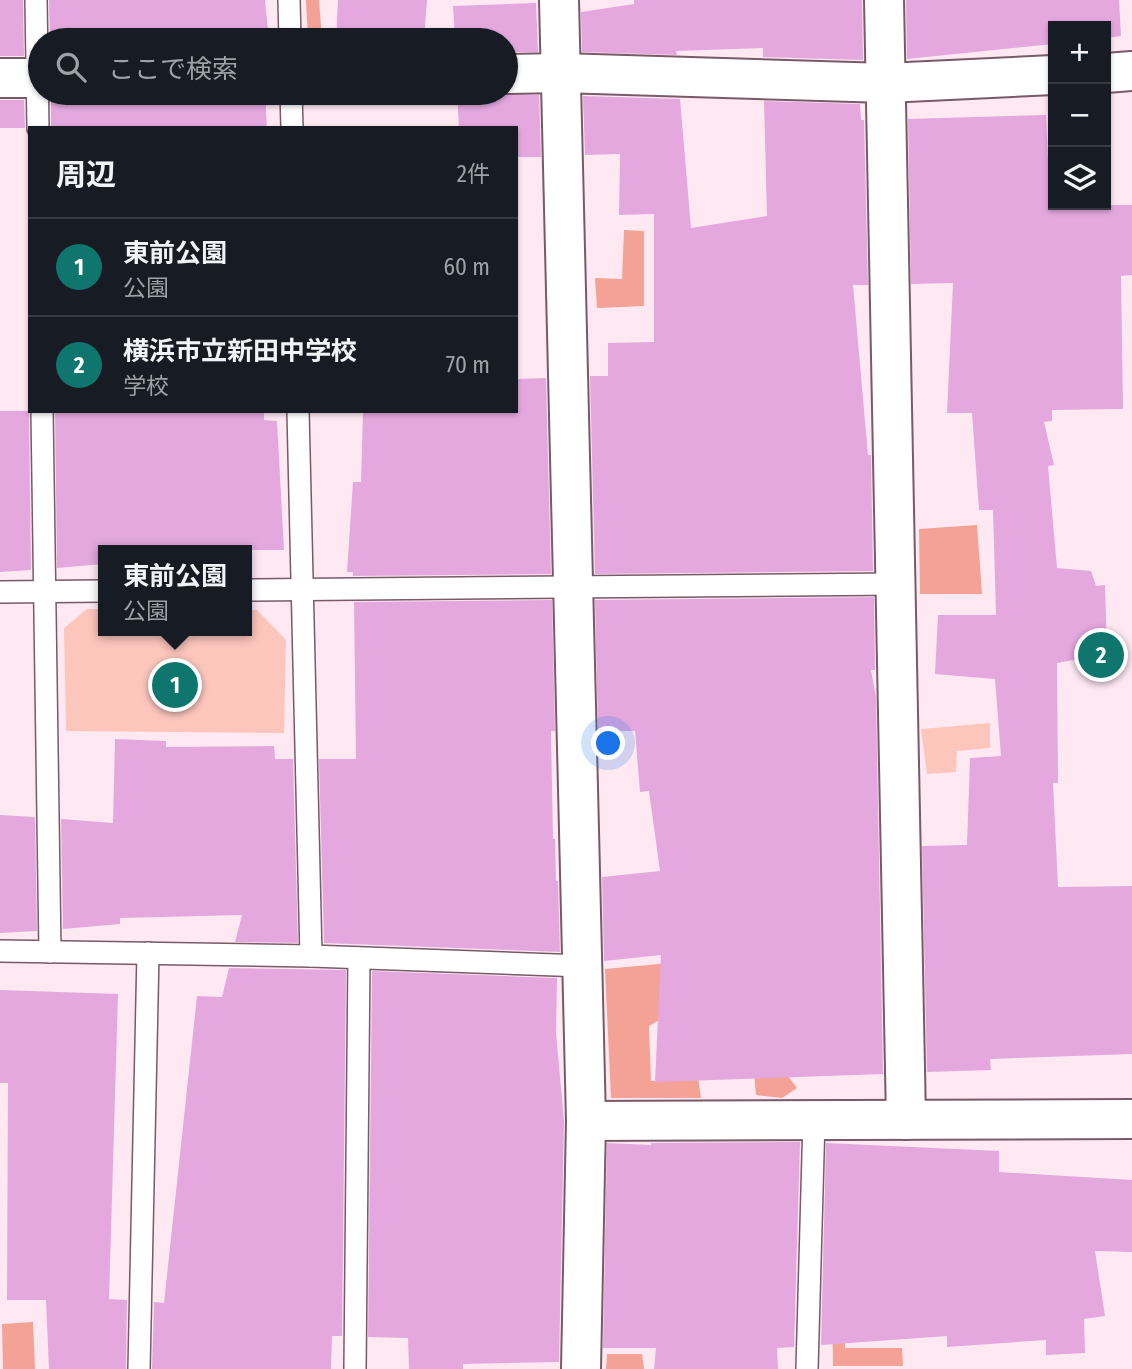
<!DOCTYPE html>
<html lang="ja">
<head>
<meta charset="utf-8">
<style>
  :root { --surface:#171b24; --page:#242831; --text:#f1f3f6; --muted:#9ea1a6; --line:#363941; --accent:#0f766e }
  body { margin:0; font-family:"Fira Sans Condensed","Noto Sans JP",sans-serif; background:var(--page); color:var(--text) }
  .controls { position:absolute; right:21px; top:21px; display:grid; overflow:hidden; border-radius:0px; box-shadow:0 2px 5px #0004 }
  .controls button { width:63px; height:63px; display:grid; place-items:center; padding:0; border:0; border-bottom:2px solid var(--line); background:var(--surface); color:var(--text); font:35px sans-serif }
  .you { position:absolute; left:609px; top:744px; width:24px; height:24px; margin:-18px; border:5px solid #fff; border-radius:50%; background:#1a73e8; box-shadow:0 0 0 10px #1a73e833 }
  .badge { display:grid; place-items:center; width:46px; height:46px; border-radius:50%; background:var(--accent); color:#fff; font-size:23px; font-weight:700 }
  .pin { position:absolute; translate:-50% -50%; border:4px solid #fff; box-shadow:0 2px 7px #0006 }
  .popup { position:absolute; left:98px; top:545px; width:154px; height:91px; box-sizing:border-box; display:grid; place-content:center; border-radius:0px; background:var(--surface); filter:drop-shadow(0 2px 5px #0005); font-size:23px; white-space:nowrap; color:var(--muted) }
  .popup b { font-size:26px; color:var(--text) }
  .popup::after { content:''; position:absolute; left:50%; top:100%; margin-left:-14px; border:14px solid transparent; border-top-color:var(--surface) }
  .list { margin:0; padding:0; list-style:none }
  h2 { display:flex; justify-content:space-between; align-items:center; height:91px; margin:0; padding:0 28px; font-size:30px }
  h2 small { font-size:23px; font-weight:400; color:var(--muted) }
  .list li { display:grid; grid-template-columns:46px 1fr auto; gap:21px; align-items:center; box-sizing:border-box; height:98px; padding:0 28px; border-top:2px solid var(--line) }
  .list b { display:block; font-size:26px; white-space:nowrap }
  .list p { margin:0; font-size:23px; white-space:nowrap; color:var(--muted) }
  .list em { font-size:23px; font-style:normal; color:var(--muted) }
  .icon { flex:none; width:38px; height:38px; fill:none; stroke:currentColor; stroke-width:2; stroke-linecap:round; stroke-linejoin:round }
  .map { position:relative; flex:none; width:1132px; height:1369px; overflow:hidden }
  .search { position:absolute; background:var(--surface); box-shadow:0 2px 5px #0004; left:28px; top:28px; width:490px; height:77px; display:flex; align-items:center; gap:18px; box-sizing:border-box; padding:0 24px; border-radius:38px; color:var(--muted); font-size:26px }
  .panel { position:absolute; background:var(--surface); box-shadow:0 2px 5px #0004; left:28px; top:126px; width:490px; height:287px; border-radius:0px }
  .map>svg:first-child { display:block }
  .green { fill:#fdc6bd }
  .forest { fill:#f4a295 }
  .building { fill:#e4a8df }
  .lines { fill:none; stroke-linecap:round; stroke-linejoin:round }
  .service-casing { stroke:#785a68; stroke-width:24 }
  .minor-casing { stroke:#785a68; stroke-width:42 }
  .service { stroke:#fff; stroke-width:21 }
  .minor { stroke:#fff; stroke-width:38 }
</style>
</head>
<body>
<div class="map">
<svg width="1132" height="1369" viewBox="0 0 1132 1369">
  <rect width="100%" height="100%" fill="#fee8f2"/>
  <!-- green -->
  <g class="green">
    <polygon points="87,609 103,609 103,631 247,631 247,610 257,610 286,640 284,733 66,731 64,628"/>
    <polygon points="990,723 990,748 957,751 956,772 927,774 921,729"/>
  </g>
  <!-- forest -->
  <g class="forest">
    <polygon points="306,0 319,0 322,40 308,40"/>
    <polygon points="624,230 644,231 644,306 597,308 595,278 622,279"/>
    <polygon points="977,525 982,594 920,594 919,529"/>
    <polygon points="736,957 779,1064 797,1088 782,1098 756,1095 751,1041 663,1018 649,1026 651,1081 698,1078 701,1098 611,1098 605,969"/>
    <polygon points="832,1266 846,1267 845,1348 902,1348 903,1366 833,1366"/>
    <polygon points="33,1322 35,1369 3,1369 2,1324"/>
    <polygon points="607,1354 642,1354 644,1369 606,1369"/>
  </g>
  <!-- building -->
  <g class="building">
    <polygon points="0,0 23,0 24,56 0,56"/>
    <polygon points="49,0 265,0 269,40 50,40"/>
    <polygon points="338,0 427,0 424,40 336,40"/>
    <polygon points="634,0 862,0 863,60 763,57 763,48 676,51 677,55 582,52 581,12 634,4"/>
    <polygon points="906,0 1119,0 1121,36 1106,38 1106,26 1053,26 1053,44 907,59"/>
    <polygon points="536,3 538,52 506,52 506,40 455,40 453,6"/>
    <polygon points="55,93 265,93 267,128 51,128 51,97"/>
    <polygon points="457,93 539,95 541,157 516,157 516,128 459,128"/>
    <polygon points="583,96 680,99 691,228 767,216 764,101 860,104 861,120 864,120 868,285 853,285 868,455 871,455 873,571 595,574 590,376 608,376 608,343 654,342 654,214 619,215 620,154 585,155"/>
    <polygon points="0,100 24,100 25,128 0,128"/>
    <polygon points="1046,115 1050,205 1132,205 1132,275 1121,276 1123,409 1052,410 1052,421 1044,422 1054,465 1048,466 1057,568 1091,571 1096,586 1105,585 1107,654 1057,663 1058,783 1053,783 1058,887 1132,886 1132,1054 990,1059 991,1070 927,1072 922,846 967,845 970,758 1001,756 995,679 935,674 938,615 996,615 993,510 979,510 972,413 947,413 953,283 911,284 908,119"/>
    <polygon points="546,378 551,574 353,576 353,572 347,572 353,482 361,482 363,411 516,411 516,379"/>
    <polygon points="0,411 29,411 31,570 0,572"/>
    <polygon points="55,411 264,411 264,420 277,421 284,550 103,550 103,564 57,568"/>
    <polygon points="874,597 875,670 871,670 876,697 883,1074 655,1082 661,955 604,961 602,877 660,871 649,791 640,792 635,731 598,731 595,600"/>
    <polygon points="552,600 555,731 551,731 553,839 555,839 556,881 558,881 560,952 324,943 319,759 356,759 354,602"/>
    <polygon points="115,739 166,741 166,747 274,746 275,759 293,759 298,943 235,942 242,915 120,918 120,924 63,929 61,819 113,823"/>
    <polygon points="0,815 35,817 37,931 0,933"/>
    <polygon points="229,968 346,970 342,1336 332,1336 331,1369 152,1369 154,1302 164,1303 197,996 222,997"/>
    <polygon points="372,971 557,978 556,1033 564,1121 559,1362 463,1364 463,1369 409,1369 408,1338 368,1337"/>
    <polygon points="0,990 118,994 109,1299 127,1300 126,1369 49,1369 46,1300 7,1300 8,1083 0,1083"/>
    <polygon points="800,1142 794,1347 777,1348 778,1369 654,1369 656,1348 603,1348 607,1143 651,1145 651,1143"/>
    <polygon points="826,1143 999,1151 999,1172 1132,1180 1132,1252 1095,1251 1105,1316 1084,1319 1085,1353 1046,1355 1046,1340 947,1347 947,1336 821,1345"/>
  </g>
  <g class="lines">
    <defs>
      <g id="service">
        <polyline points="36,0 38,128"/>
        <polyline points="289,0 290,40"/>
        <polyline points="291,93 292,128"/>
        <polyline points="42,411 50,952"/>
        <polyline points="298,411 311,956"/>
        <polyline points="247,590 896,584"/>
        <polyline points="0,592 103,591"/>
        <polyline points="0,951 311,956 583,966"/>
        <polyline points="139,1369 148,953"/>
        <polyline points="355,1369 359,958"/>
        <polyline points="807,1369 814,1119"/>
      </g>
      <g id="minor">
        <polyline points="559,0 586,1121 581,1369"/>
        <polyline points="884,0 906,1120"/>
        <polyline points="1106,73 1132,71"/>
        <polyline points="506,74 561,73 886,83 1053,75"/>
        <polyline points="0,78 40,78"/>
        <polyline points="586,1121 1132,1119"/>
      </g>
    </defs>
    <!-- service casing -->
    <use href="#service" class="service-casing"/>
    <!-- minor casing -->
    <use href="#minor" class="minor-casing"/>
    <!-- service -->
    <use href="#service" class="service"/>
    <!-- minor -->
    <use href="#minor" class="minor"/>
  </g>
</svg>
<div class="controls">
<button>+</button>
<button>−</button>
<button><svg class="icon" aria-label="layers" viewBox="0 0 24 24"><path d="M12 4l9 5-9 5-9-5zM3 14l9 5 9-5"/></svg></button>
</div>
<div class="you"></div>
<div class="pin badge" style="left:175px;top:685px">1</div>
<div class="popup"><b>東前公園</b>公園</div>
<div class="pin badge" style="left:1101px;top:655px">2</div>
<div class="search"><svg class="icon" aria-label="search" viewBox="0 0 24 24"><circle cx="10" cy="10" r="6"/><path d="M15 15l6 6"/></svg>ここで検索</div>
<section class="panel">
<h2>周辺<small>2件</small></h2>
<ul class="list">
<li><span class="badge">1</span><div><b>東前公園</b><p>公園</p></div><em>60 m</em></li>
<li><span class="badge">2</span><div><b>横浜市立新田中学校</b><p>学校</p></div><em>70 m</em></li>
</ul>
</section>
</div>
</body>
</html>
